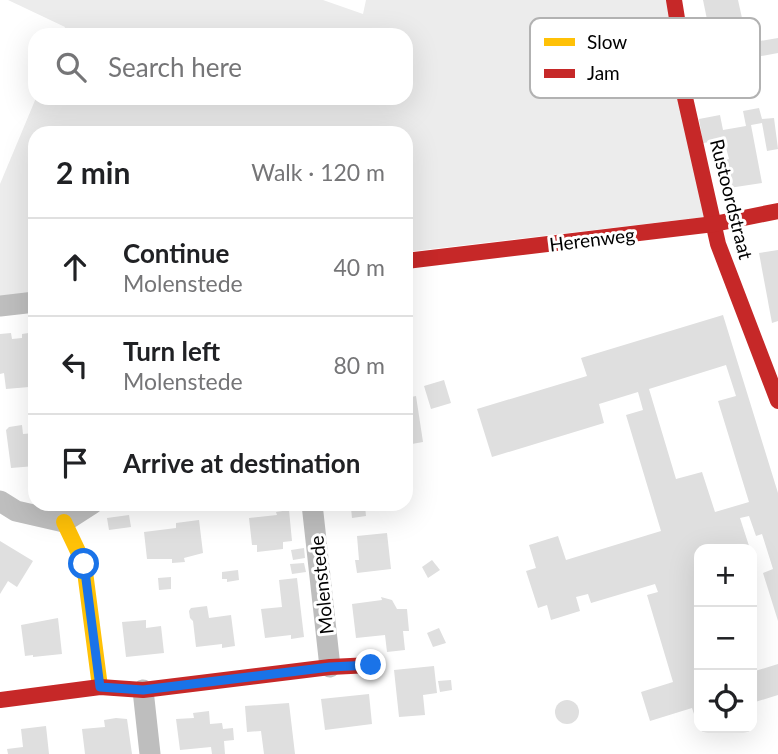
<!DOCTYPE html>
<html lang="en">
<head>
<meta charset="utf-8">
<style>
  :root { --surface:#fff; --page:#f2f2f2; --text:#202124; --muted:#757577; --line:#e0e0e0 }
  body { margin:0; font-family:Lato,sans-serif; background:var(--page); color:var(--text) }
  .controls { position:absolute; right:21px; bottom:21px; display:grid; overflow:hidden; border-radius:14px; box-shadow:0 7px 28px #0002 }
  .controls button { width:63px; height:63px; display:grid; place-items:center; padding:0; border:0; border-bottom:2px solid var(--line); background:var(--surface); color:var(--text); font:35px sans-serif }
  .stop { position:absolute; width:21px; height:21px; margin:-16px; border:5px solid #1a73e8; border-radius:50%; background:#fff }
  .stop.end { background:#1a73e8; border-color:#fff; box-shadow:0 2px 7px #0008 }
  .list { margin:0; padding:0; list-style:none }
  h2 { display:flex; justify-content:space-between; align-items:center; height:91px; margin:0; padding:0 28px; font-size:30px }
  h2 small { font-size:23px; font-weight:400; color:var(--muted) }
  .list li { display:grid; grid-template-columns:46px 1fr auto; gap:21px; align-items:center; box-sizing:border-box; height:98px; padding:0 28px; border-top:2px solid var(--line) }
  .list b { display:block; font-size:26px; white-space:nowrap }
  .list p { margin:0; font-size:23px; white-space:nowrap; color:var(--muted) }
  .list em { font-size:23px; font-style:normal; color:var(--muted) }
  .icon { flex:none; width:38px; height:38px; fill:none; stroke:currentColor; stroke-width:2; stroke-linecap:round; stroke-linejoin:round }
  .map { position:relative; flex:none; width:778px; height:754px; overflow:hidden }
  .search { position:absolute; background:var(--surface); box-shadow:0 7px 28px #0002; left:28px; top:28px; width:385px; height:77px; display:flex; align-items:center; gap:18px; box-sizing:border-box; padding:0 24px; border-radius:21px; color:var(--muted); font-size:26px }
  .panel { position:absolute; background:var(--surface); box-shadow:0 7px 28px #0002; left:28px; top:126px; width:385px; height:385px; border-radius:21px }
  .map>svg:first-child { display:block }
  .green { fill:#ececec }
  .building { fill:#dfdfdf; fill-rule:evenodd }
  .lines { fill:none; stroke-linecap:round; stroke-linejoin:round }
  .street { stroke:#bebebe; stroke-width:21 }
  .slow { stroke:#ffc107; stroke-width:16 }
  .jam { stroke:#c62828; stroke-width:16 }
  .route { stroke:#1a73e8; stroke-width:9 }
  .labels { text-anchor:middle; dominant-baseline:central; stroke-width:6; stroke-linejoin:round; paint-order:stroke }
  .street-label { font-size:19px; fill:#000; stroke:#fff }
  .key { fill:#fff; stroke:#b2b2b2; stroke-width:2 }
  .key-label { font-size:19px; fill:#000 }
</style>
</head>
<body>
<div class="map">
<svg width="778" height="754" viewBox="0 0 778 754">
  <rect width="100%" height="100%" fill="#fff"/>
  <!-- green -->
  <polygon class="green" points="8,0 323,0 363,14 366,0 667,0 705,217 406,252 406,133 35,133 35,296 0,300 0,184 36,98 406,98 406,35 62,35 65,27"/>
  <!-- building -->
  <g class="building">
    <polygon points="703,0 738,0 744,27 710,34"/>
    <polygon points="778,38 778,53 751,58 748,43"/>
    <polygon points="759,108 762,119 774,118 778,149 767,151 762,123 751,125 762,183 729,188 727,176 724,177 721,161 729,159 724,140 703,143 699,119 720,115 723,130 746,126 743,111"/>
    <polygon points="778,250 778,321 772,323 759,253"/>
    <path d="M723 315 778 493V621L763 573 773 569 762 534 756 536 749 516 740 518 750 549H699V719L696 720 692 708 650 721 641 692 673 682 647 595 658 592 655 584 591 603 588 594 576 597 580 611 551 620 547 605 538 608 526 571 536 568 529 545 558 536 566 560 661 531 626 415 643 410 638 392 599 404 604 423 492 457 477 409 587 376 581 358ZM726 365 736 396 718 401 749 502 715 512 702 472 676 479 649 389Z"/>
    <polygon points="35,332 35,375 28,376 29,387 6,389 4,373 0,374 0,334 11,333 12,339 22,338 22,334"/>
    <polygon points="444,380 451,403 431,409 424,386"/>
    <polygon points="416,396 423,442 406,445 406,398"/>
    <polygon points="22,425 23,434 35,433 35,466 11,468 6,430 9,427"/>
    <polygon points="365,506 366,516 352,518 351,508"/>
    <polygon points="289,510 292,541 283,542 283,549 257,552 257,545 252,545 249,518 277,515 276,512"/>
    <polygon points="129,515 131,527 109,530 107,518"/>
    <polygon points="199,520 203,553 184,558 185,562 172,563 172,559 147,559 144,532 176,528 176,523"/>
    <polygon points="387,533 391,569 357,573 355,560 359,560 357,536"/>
    <polygon points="0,541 33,561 17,587 8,581 0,594"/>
    <polygon points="304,548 305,558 293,560 291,550"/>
    <polygon points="432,560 440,570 428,578 422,567"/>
    <polygon points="304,563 306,572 292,574 290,564"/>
    <polygon points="238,570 239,580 227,582 227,579 222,579 222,572"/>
    <polygon points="171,577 171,589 159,590 158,578"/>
    <polygon points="297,578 304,637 291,639 291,635 265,638 261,609 282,607 279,580"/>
    <polygon points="381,597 392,600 397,609 407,609 409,631 403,631 405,650 387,652 385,635 356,638 352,604 382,600"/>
    <polygon points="207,606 209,618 231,615 235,646 222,648 222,644 196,647 193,621 190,618 189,611 191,608"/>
    <polygon points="58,618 62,654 33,657 33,655 25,656 21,625"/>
    <polygon points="146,620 146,628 161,626 164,653 126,657 122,622"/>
    <polygon points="439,628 446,643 433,647 427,633"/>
    <polygon points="778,664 778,695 752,703 752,672"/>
    <polygon points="434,666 437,693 423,695 425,715 399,717 394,670"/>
    <polygon points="451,680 452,690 440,692 438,681"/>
    <polygon points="369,694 372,724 325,730 321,699"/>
    <circle cx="567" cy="712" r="12"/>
    <polygon points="289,703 295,754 264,754 261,731 247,732 245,706"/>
    <polygon points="209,711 210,724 222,723 223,729 233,728 234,740 224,741 225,754 212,754 211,747 180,750 176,719 194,718 193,713"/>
    <polygon points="116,718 127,719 132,754 85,754 82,729 105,727 104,720"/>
    <polygon points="46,726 49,754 8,754 7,749 23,747 21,729"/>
  </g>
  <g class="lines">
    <!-- street -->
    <g class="street">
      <polyline points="0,306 35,302"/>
      <polyline points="0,501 16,511 64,522 92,504"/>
      <polyline points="312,504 330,667"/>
      <polyline points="143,690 150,754"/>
    </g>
    <!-- slow -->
    <polyline class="slow" points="64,522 84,564 100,687"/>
    <!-- jam -->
    <g class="jam">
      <polyline points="674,0 680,37 679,71 718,244 778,401"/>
      <polyline points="406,261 714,224 778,211"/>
      <polyline points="0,700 100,687 143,690 330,667 371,665"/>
    </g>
  </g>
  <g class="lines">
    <!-- route -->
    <polyline class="route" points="84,564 100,687 143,690 330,667 371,665"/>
  </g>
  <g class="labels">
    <!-- street labels -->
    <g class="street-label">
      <text transform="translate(732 199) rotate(76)">Rustoordstraat</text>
      <text transform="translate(592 239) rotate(-7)">Herenweg</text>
      <text transform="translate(321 585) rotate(-96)">Molenstede</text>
    </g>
  </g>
  <!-- legend -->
  <rect x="530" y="18" width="230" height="80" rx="10" class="key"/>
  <rect x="544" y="38" width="31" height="8" fill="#ffc107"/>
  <rect x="544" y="69" width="31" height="9" fill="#c62828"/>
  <g class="key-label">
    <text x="587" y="49">Slow</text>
    <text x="587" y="80">Jam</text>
  </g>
</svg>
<div class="controls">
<button>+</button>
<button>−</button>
<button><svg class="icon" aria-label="locate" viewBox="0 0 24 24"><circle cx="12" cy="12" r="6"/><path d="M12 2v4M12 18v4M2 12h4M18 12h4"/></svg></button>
</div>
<div class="stop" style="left:84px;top:564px"></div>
<div class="stop end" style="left:371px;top:665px"></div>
<div class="search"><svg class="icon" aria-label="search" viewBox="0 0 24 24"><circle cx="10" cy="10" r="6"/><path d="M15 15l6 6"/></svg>Search here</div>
<section class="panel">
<h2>2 min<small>Walk · 120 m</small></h2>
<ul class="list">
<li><svg class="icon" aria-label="ahead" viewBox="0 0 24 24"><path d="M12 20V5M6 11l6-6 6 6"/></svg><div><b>Continue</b><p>Molenstede</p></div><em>40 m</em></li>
<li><svg class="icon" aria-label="left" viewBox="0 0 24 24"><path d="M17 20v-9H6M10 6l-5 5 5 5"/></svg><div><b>Turn left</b><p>Molenstede</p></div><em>80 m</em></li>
<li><svg class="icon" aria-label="arrive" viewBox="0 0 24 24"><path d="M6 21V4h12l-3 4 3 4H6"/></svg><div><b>Arrive at destination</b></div></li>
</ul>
</section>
</div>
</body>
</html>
